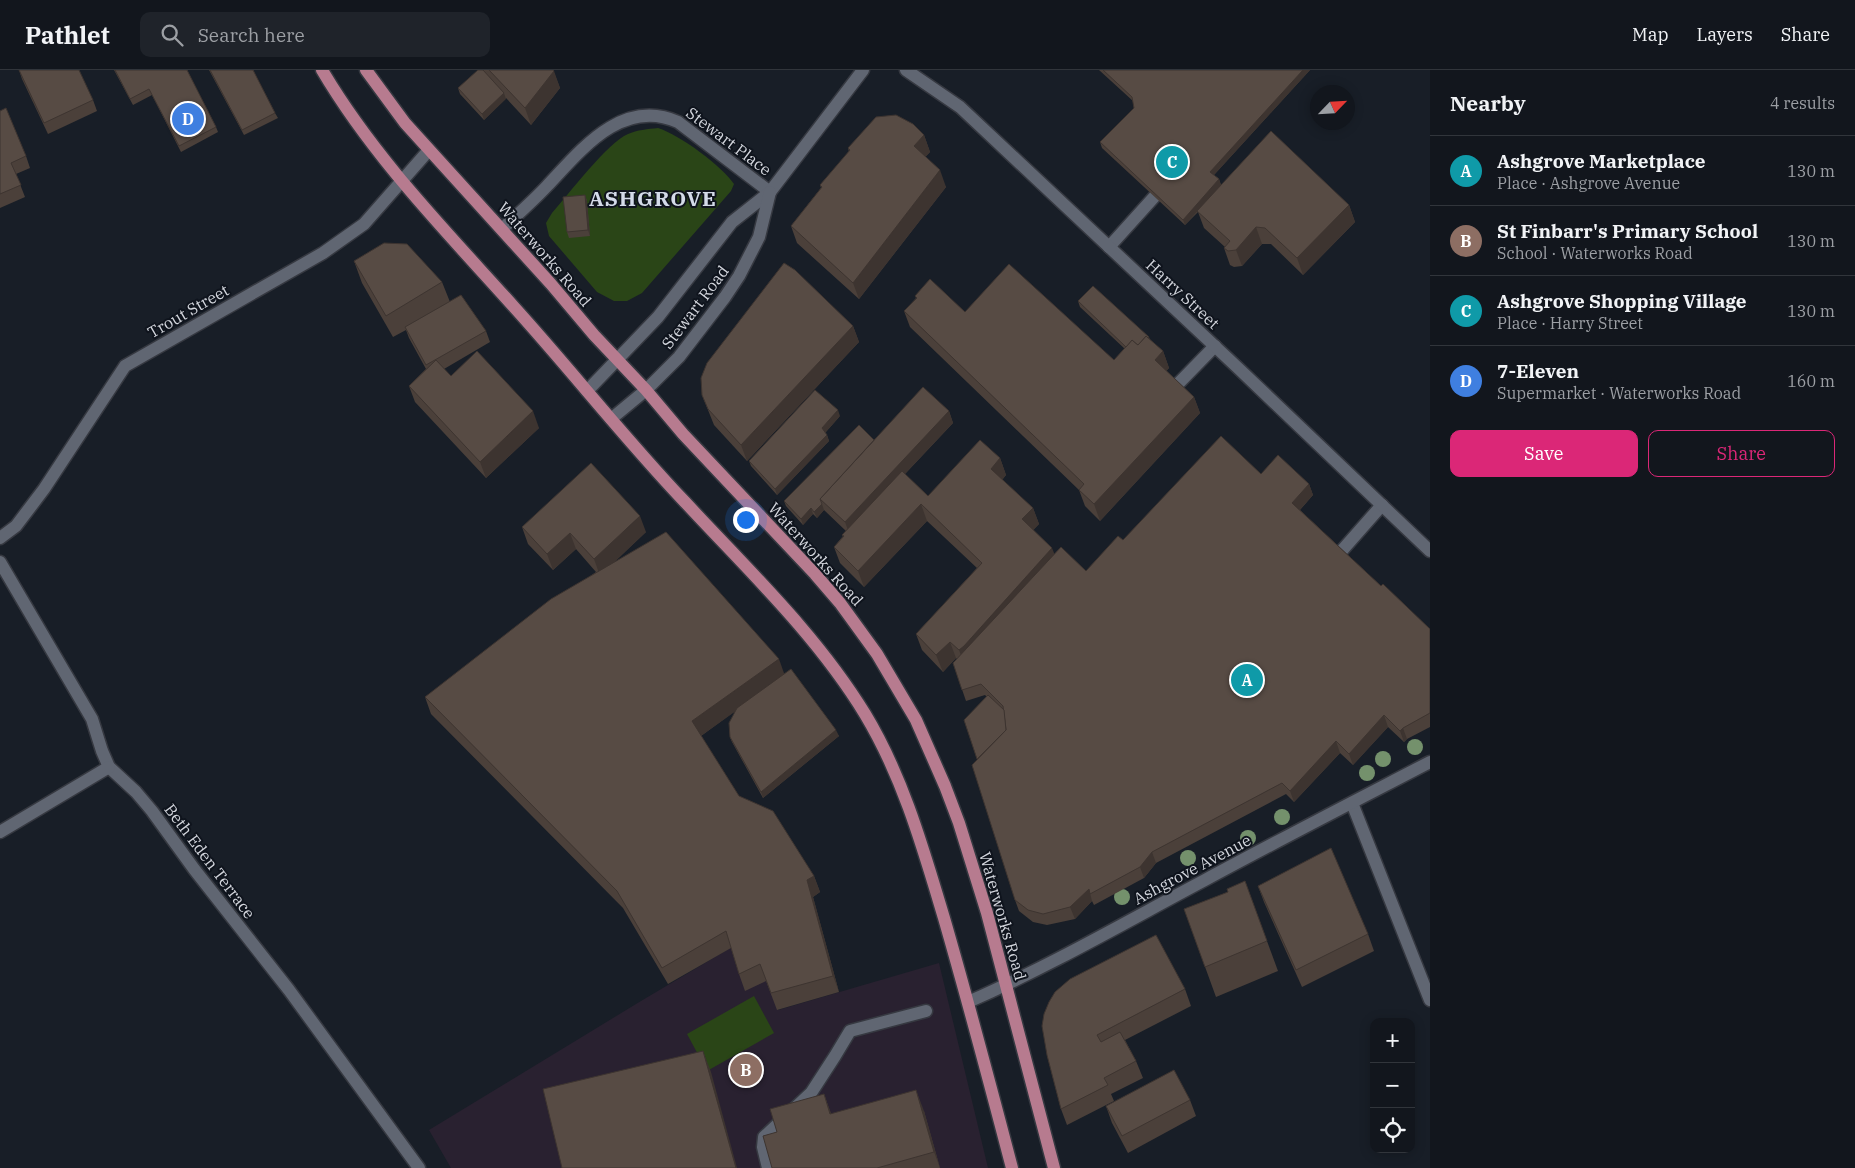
<!DOCTYPE html>
<html lang="en">
<head>
<meta charset="utf-8">
<style>
  :root { --surface:#12161d; --page:#1f232a; --text:#f1f3f6; --muted:#9c9fa4; --line:#31353b; --accent:#db2777 }
  body { margin:0; font-family:"IBM Plex Serif",serif; background:var(--page); color:var(--text) }
  .controls { position:absolute; right:15px; bottom:15px; display:grid; overflow:hidden; border-radius:10px; box-shadow:0 2px 12px #0003 }
  .controls button { width:45px; height:45px; display:grid; place-items:center; padding:0; border:0; border-bottom:1px solid var(--line); background:var(--surface); color:var(--text); font:25px sans-serif }
  .compass { position:absolute; left:1310px; top:15px; width:45px; height:45px; border-radius:50%; background:var(--surface); box-shadow:0 2px 12px #0003; rotate:65deg }
  .you { position:absolute; left:745px; top:449px; width:18px; height:18px; margin:-12px; border:4px solid #fff; border-radius:50%; background:#1a73e8; box-shadow:0 0 0 8px #1a73e833 }
  .badge { display:grid; place-items:center; width:32px; height:32px; border-radius:50%; background:var(--accent); color:#fff; font-size:16px; font-weight:700 }
  .pin { position:absolute; translate:-50% -50%; border:2px solid #fff; box-shadow:0 1px 5px #0006 }
  .list { margin:0; padding:0; list-style:none }
  h2 { display:flex; justify-content:space-between; align-items:center; height:65px; margin:0; padding:0 20px; font-size:21px }
  h2 small { font-size:16px; font-weight:400; color:var(--muted) }
  .list li { display:grid; grid-template-columns:32px 1fr auto; gap:15px; align-items:center; box-sizing:border-box; height:70px; padding:0 20px; border-top:1px solid var(--line) }
  .list b { display:block; font-size:19px; white-space:nowrap }
  .list p { margin:0; font-size:16px; white-space:nowrap; color:var(--muted) }
  .list em { font-size:16px; font-style:normal; color:var(--muted) }
  .actions { display:flex; gap:10px; padding:15px 20px }
  .actions a { flex:1; padding:11px 0; border:1px solid var(--accent); border-radius:10px; text-align:center; font-size:18px; color:var(--accent) }
  .actions .main { background:var(--accent); color:#fff }
  .icon { flex:none; width:28px; height:28px; fill:none; stroke:currentColor; stroke-width:2; stroke-linecap:round; stroke-linejoin:round }
  .map { position:relative; flex:none; width:1430px; height:1098px; overflow:hidden }
  header { display:flex; align-items:center; gap:30px; box-sizing:border-box; height:70px; padding:0 25px; background:var(--surface); border-bottom:1px solid var(--line) }
  header strong { font-size:24px }
  nav { display:flex; gap:28px; margin-inline-start:auto; font-size:18px }
  .search { width:350px; height:45px; background:var(--page); display:flex; align-items:center; gap:12px; box-sizing:border-box; padding:0 18px; border-radius:10px; color:var(--muted); font-size:19px }
  main { display:flex }
  aside { flex:1; background:var(--surface) }
  .map>svg:first-child { display:block }
  .education { fill:#292130 }
  .green { fill:#2a4517 }
  .lines { fill:none; stroke-linecap:round; stroke-linejoin:round }
  .lane-casing { stroke:#363941; stroke-width:15 }
  .street-casing { stroke:#363941; stroke-width:15 }
  .secondary-casing { stroke:#363941; stroke-width:15 }
  .primary-casing { stroke:#363941; stroke-width:15 }
  .lane { stroke:#606672; stroke-width:12 }
  .street { stroke:#606672; stroke-width:12 }
  .secondary { stroke:#606672; stroke-width:12 }
  .primary { stroke:#b77b8f; stroke-width:12 }
  .tree { fill:#74916c }
  .wall { fill:#4b403a }
  .shaded-wall { fill:#3d3430 }
  .building { fill:#574b44; stroke:#3d3430 }
  .labels { text-anchor:middle; dominant-baseline:central; stroke-width:4; stroke-linejoin:round; paint-order:stroke }
  .street-label { font-size:16px; fill:#d3d6dd; stroke:#0f141d }
  .district-label { font-size:21px; font-weight:bold; letter-spacing:1px; fill:#d4dbe9; stroke:#0f141d }
</style>
</head>
<body>
<header>
<strong>Pathlet</strong>
<div class="search"><svg class="icon" aria-label="search" viewBox="0 0 24 24"><circle cx="10" cy="10" r="6"/><path d="M15 15l6 6"/></svg>Search here</div>
<nav><a>Map</a><a>Layers</a><a>Share</a></nav>
</header>
<main>
<div class="map">
<svg width="1430" height="1098" viewBox="0 0 1430 1098">
  <rect width="100%" height="100%" fill="#181e27"/>
  <!-- education -->
  <polygon class="education" points="732,877 766,911 778,940 939,893 988,1098 451,1098 429,1060 641,931"/>
  <!-- green -->
  <g class="green">
    <path d="M658 58C680 65 722 96 734 114L731 121 642 223 627 231H614L597 222 549 166 546 153 552 143C568 125 608 72 628 64 637 60 648 59 658 58Z"/>
    <polygon points="754,926 774,963 707,1001 687,964"/>
  </g>
  <g class="lines">
    <defs>
      <g id="lane">
        <polyline points="1109,177 1164,116"/>
        <polyline points="1174,318 1215,276"/>
        <polyline points="1338,485 1382,435"/>
        <polyline points="768,1098 763,1077 764,1067 811,1023 835,986 850,961 926,941"/>
      </g>
      <g id="street">
        <polyline points="906,0 960,37 1237,297 1430,481"/>
        <path d="M502 159C517 145 533 131 547 116 581 80 622 27 678 52L770 122"/>
        <polyline points="0,468 16,456 44,419 125,296 323,183 364,154 429,80"/>
        <polyline points="0,492 92,649 102,681 109,697 136,722 152,741 194,799 289,920 419,1098"/>
        <polyline points="1352,733 1430,930"/>
        <polyline points="0,762 109,697"/>
      </g>
      <g id="secondary">
        <polyline points="587,321 658,247 732,152 770,122 863,0"/>
        <polyline points="611,349 646,320 679,287 725,227 739,206 759,167 770,122"/>
        <path d="M968 932C1050 896 1126 852 1205 810 1279 770 1355 731 1430 692"/>
      </g>
      <g id="primary">
        <path d="M322 0C374 88 446 161 514 237 572 301 625 369 685 432 748 500 816 564 865 644 903 707 923 778 944 848 968 931 990 1014 1012 1098"/>
        <polyline points="366,0 405,53 551,214 594,265 646,320 683,364 815,504 840,533 877,584 916,650 945,716 959,753 987,843 1054,1098"/>
      </g>
    </defs>
    <!-- lane casing -->
    <use href="#lane" class="lane-casing"/>
    <!-- street casing -->
    <use href="#street" class="street-casing"/>
    <!-- secondary casing -->
    <use href="#secondary" class="secondary-casing"/>
    <!-- primary casing -->
    <use href="#primary" class="primary-casing"/>
    <!-- lane -->
    <use href="#lane" class="lane"/>
    <!-- street -->
    <use href="#street" class="street"/>
    <!-- secondary -->
    <use href="#secondary" class="secondary"/>
    <!-- primary -->
    <use href="#primary" class="primary"/>
  </g>
  <!-- trees -->
  <g class="tree">
    <circle cx="1415" cy="677" r="8"/>
    <circle cx="1383" cy="689" r="8"/>
    <circle cx="1367" cy="703" r="8"/>
    <circle cx="1282" cy="747" r="8"/>
    <circle cx="1248" cy="768" r="8"/>
    <circle cx="1188" cy="788" r="8"/>
    <circle cx="1122" cy="827" r="8"/>
  </g>
  <!-- wall -->
  <g class="wall">
    <polygon points="19,0 93,30 97,41 48,64 22,9"/>
    <polygon points="114,0 187,0 216,57 218,62 181,82 152,25 133,35"/>
    <polygon points="209,0 253,0 275,43 278,48 244,65"/>
    <polygon points="478,0 553,0 560,18 531,55 506,28 484,50 460,24 458,18"/>
    <polygon points="1099,0 1310,0 1214,105 1219,109 1221,115 1349,135 1355,152 1303,205 1271,174 1262,174 1242,196 1234,197 1230,195 1224,178 1225,177 1204,158 1198,142 1185,155 1102,78 1100,72 1134,38 1133,31"/>
    <polygon points="0,41 26,86 30,98 16,104 25,127 0,138"/>
    <polygon points="924,65 930,82 925,87 946,117 859,229 797,173 791,156 821,118 820,115 849,82 848,78"/>
    <polygon points="585,125 587,131 590,166 569,168 567,162"/>
    <polygon points="354,191 442,212 450,232 486,261 490,272 444,299 451,306 539,358 486,408 415,332 409,316 426,299 409,268 406,260 393,267 362,213"/>
    <polygon points="915,226 1114,290 1125,279 1080,237 1078,231 1149,267 1150,270 1163,281 1169,298 1166,301 1194,327 1200,343 1100,451 1085,436 1079,420 910,257 904,241 916,228"/>
    <polygon points="853,256 859,272 747,391 714,355 702,325"/>
    <polygon points="949,341 953,353 905,404 928,426 1000,388 1006,405 1002,410 1033,438 1039,454 1033,460 1054,484 1086,501 1123,470 1261,404 1309,414 1313,425 1300,440 1381,516 1430,559 1430,657 1407,669 1404,672 1388,657 1353,695 1340,683 1294,732 1286,724 1156,793 1144,808 1094,835 1092,831 1075,849 1047,855 1033,852 1019,841 1015,830 977,689 987,627 985,625 966,631 953,593 957,589 956,588 943,602 922,580 916,564 977,498 927,451 864,517 840,493 834,477 843,466 842,465 846,461 824,440 817,448 813,444 803,455 786,436 784,431"/>
    <polygon points="840,346 825,363 827,365 829,371 777,425 751,396 749,391"/>
    <polygon points="522,457 646,462 615,491 784,604 839,666 763,728 732,672 730,667 735,641 701,666 739,726 814,806 820,822 813,827 839,922 777,940 766,911 745,921 739,904 731,878 668,914 623,838 431,644 425,627 596,502 576,479 553,500 528,474"/>
    <polygon points="1245,811 1278,901 1216,927 1184,839 1228,822"/>
    <polygon points="1258,816 1368,864 1374,881 1302,917 1264,832"/>
    <polygon points="1185,919 1191,936 1125,970 1136,991 1143,1008 1111,1024 1114,1031 1067,1055 1061,1039 1047,985"/>
    <polygon points="824,1024 831,1044 924,1041 940,1098 772,1098 777,1062"/>
    <polygon points="1190,1030 1196,1046 1128,1083 1112,1053 1106,1036"/>
  </g>
  <!-- shaded-wall -->
  <g class="shaded-wall">
    <polygon points="1303,0 1310,0 1212,107 1210,102"/>
    <polygon points="554,1 560,18 531,55 525,38"/>
    <polygon points="504,23 506,29 484,50 482,44"/>
    <polygon points="924,65 930,82 920,93 914,76"/>
    <polygon points="940,100 946,117 859,229 853,213"/>
    <polygon points="1219,109 1221,115 1185,155 1183,150"/>
    <polygon points="585,125 587,131 590,166 588,160"/>
    <polygon points="1349,135 1355,152 1303,205 1297,188"/>
    <polygon points="1256,157 1262,174 1242,196 1236,180"/>
    <polygon points="853,256 859,272 747,391 741,375"/>
    <polygon points="1163,281 1169,298 1161,307 1155,290"/>
    <polygon points="1194,327 1200,343 1100,451 1094,434"/>
    <polygon points="838,340 840,346 824,364 822,358"/>
    <polygon points="533,341 539,358 486,408 480,392"/>
    <polygon points="949,341 953,353 849,463 845,452"/>
    <polygon points="827,365 829,371 777,425 775,419"/>
    <polygon points="1000,388 1006,405 997,416 991,399"/>
    <polygon points="1309,414 1313,425 1296,444 1292,433"/>
    <polygon points="822,434 824,440 817,448 814,442"/>
    <polygon points="921,434 927,451 864,517 858,501"/>
    <polygon points="811,438 813,444 803,455 801,449"/>
    <polygon points="1033,438 1039,454 1028,466 1022,449"/>
    <polygon points="640,446 646,462 600,506 594,489"/>
    <polygon points="570,463 576,479 553,500 547,484"/>
    <polygon points="1052,478 1059,495 965,596 959,580"/>
    <polygon points="950,572 956,588 943,602 936,585"/>
    <polygon points="779,589 785,606 698,668 692,651"/>
    <polygon points="1384,645 1388,657 1353,695 1349,684"/>
    <polygon points="1403,658 1407,669 1404,672 1400,661"/>
    <polygon points="836,660 839,666 763,728 761,722"/>
    <polygon points="1336,671 1340,683 1294,732 1290,721"/>
    <polygon points="1152,782 1156,793 1144,808 1140,797"/>
    <polygon points="814,806 820,822 813,827 839,922 833,906 807,810"/>
    <polygon points="1089,819 1092,831 1075,849 1070,837"/>
    <polygon points="703,981 711,1002 737,1098 736,1098"/>
    <polygon points="916,1020 924,1041 940,1098 934,1082"/>
    <polygon points="824,1024 832,1046 830,1044"/>
  </g>
  <!-- building -->
  <g class="building">
    <polygon points="19,0 79,0 93,30 44,53"/>
    <polygon points="115,0 187,0 216,57 179,76 149,19 130,29"/>
    <polygon points="210,0 253,0 275,43 242,60"/>
    <polygon points="478,0 483,0 504,23 482,44 458,18"/>
    <polygon points="489,0 553,0 554,1 525,38"/>
    <polygon points="1103,0 1303,0 1210,102 1219,109 1183,150 1100,72 1134,38 1132,27"/>
    <polygon points="6,38 26,86 11,93 21,115 0,124 0,41"/>
    <polygon points="896,45 913,54 924,65 914,76 940,100 853,213 791,156 822,117 820,115 850,80 848,78 876,47"/>
    <polygon points="1271,61 1349,135 1297,188 1265,158 1256,157 1236,180 1228,181 1224,178 1230,171 1197,141"/>
    <polygon points="585,125 588,160 567,162 563,127"/>
    <polygon points="384,173 407,174 442,212 386,246 354,191"/>
    <polygon points="784,193 795,200 853,256 741,375 708,339 702,325 701,308 707,293"/>
    <polygon points="1009,194 1114,290 1132,270 1138,275 1146,266 1163,281 1155,290 1194,327 1094,434 1079,420 1084,414 904,241 917,228 915,226 930,209 965,242"/>
    <polygon points="1093,216 1149,267 1148,268 1146,266 1138,275 1132,270 1126,277 1078,231"/>
    <polygon points="461,225 486,261 426,295 405,257"/>
    <polygon points="477,281 533,341 480,392 409,316 436,290 451,306"/>
    <polygon points="923,317 949,341 845,452 820,429"/>
    <polygon points="815,320 838,340 822,358 827,365 775,419 749,391"/>
    <polygon points="859,355 874,370 820,429 822,434 814,442 811,438 801,449 784,431"/>
    <polygon points="1221,366 1261,404 1278,385 1309,414 1292,433 1381,516 1383,514 1430,559 1430,643 1403,658 1400,661 1384,645 1349,684 1336,671 1290,721 1282,713 1152,782 1140,797 1090,824 1089,819 1070,837 1043,844 1028,840 1015,830 972,695 1006,660 1003,636 981,614 962,620 953,593 1061,477 1086,501 1118,466 1123,470"/>
    <polygon points="980,370 1000,388 991,399 1033,438 1022,449 1052,478 964,576 959,580 950,572 936,585 916,564 982,493 921,434 858,501 834,477 844,466 842,465 902,401 928,426"/>
    <polygon points="591,393 640,446 594,489 570,463 547,484 522,457"/>
    <polygon points="666,462 779,589 692,651 739,726 773,741 814,806 807,810 833,906 771,923 760,894 739,904 726,861 662,898 617,821 425,627 551,529"/>
    <polygon points="791,599 836,660 761,722 730,667 729,653 737,638"/>
    <polygon points="988,625 1004,640 1006,660 977,689 964,650"/>
    <polygon points="1331,778 1368,864 1296,900 1258,816"/>
    <polygon points="1245,811 1267,871 1205,897 1184,839 1228,822 1227,819"/>
    <polygon points="1156,865 1185,919 1097,965 1101,972 1120,962 1136,991 1104,1008 1108,1015 1061,1039 1047,985 1042,956 1044,944 1049,932 1055,922 1070,909"/>
    <polygon points="703,981 736,1098 562,1098 543,1019"/>
    <polygon points="1174,1000 1190,1030 1122,1066 1106,1036"/>
    <polygon points="916,1020 934,1082 877,1098 772,1098 763,1066 777,1062 770,1039 824,1024 830,1044"/>
  </g>
  <g class="labels">
    <!-- street labels -->
    <g class="street-label">
      <text transform="translate(729 71) rotate(37)">Stewart Place</text>
      <text transform="translate(545 184) rotate(49)">Waterworks Road</text>
      <text transform="translate(1183 224) rotate(43)">Harry Street</text>
      <text transform="translate(695 237) rotate(-53)">Stewart Road</text>
      <text transform="translate(188 241) rotate(-30)">Trout Street</text>
      <text transform="translate(816 484) rotate(48)">Waterworks Road</text>
      <text transform="translate(210 791) rotate(53)">Beth Eden Terrace</text>
      <text transform="translate(1192 799) rotate(-28)">Ashgrove Avenue</text>
      <text transform="translate(1003 846) rotate(74)">Waterworks Road</text>
    </g>
    <!-- district labels -->
    <g class="district-label">
      <text x="653" y="128">ASHGROVE</text>
    </g>
  </g>
</svg>
<div class="controls">
<button>+</button>
<button>−</button>
<button><svg class="icon" aria-label="locate" viewBox="0 0 24 24"><circle cx="12" cy="12" r="6"/><path d="M12 2v4M12 18v4M2 12h4M18 12h4"/></svg></button>
</div>
<svg class="compass" viewBox="-18 -18 36 36"><path d="M0-13l5 13h-10z" fill="#e53935"/><path d="M0 13l5-13h-10z" fill="#9c9fa4"/></svg>
<div class="you"></div>
<div class="pin badge" style="left:1247px;top:610px;background:#0f9aa8">A</div>
<div class="pin badge" style="left:746px;top:1000px;background:#8d6e63">B</div>
<div class="pin badge" style="left:1172px;top:92px;background:#0f9aa8">C</div>
<div class="pin badge" style="left:188px;top:49px;background:#3f7fe0">D</div>
</div>
<aside>
<h2>Nearby<small>4 results</small></h2>
<ul class="list">
<li><span class="badge" style="background:#0f9aa8">A</span><div><b>Ashgrove Marketplace</b><p>Place · Ashgrove Avenue</p></div><em>130 m</em></li>
<li><span class="badge" style="background:#8d6e63">B</span><div><b>St Finbarr's Primary School</b><p>School · Waterworks Road</p></div><em>130 m</em></li>
<li><span class="badge" style="background:#0f9aa8">C</span><div><b>Ashgrove Shopping Village</b><p>Place · Harry Street</p></div><em>130 m</em></li>
<li><span class="badge" style="background:#3f7fe0">D</span><div><b>7-Eleven</b><p>Supermarket · Waterworks Road</p></div><em>160 m</em></li>
</ul>
<div class="actions"><a class="main">Save</a><a>Share</a></div>
</aside>
</main>
</body>
</html>
